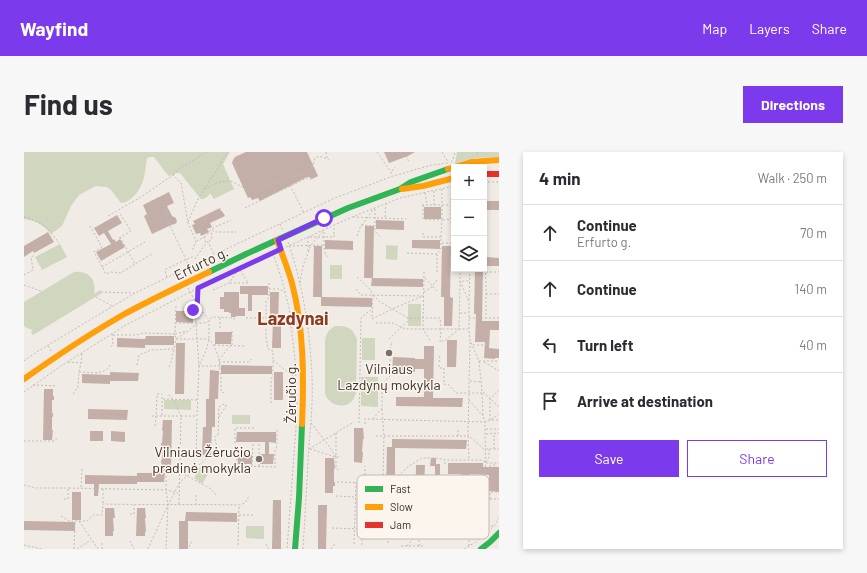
<!DOCTYPE html>
<html lang="en">
<head>
<meta charset="utf-8">
<style>
  :root { --surface:#fff; --page:#f7f7f7; --text:#2b2b33; --muted:#7c7c81; --line:#e1e1e2; --accent:#7c3aed }
  body { margin:0; font-family:Barlow,sans-serif; background:var(--page); color:var(--text) }
  .controls { position:absolute; right:12px; top:12px; display:grid; overflow:hidden; border-radius:0px; box-shadow:0 2px 6px #0003 }
  .controls button { width:36px; height:36px; display:grid; place-items:center; padding:0; border:0; border-bottom:1px solid var(--line); background:var(--surface); color:var(--text); font:20px sans-serif }
  .stop { position:absolute; width:12px; height:12px; margin:-9px; border:3px solid #7c3aed; border-radius:50%; background:#fff }
  .stop.end { background:#7c3aed; border-color:#fff; box-shadow:0 1px 4px #0008 }
  .list { margin:0; padding:0; list-style:none }
  h2 { display:flex; justify-content:space-between; align-items:center; height:52px; margin:0; padding:0 16px; font-size:17px }
  h2 small { font-size:13px; font-weight:400; color:var(--muted) }
  .list li { display:grid; grid-template-columns:26px 1fr auto; gap:12px; align-items:center; box-sizing:border-box; height:56px; padding:0 16px; border-top:1px solid var(--line) }
  .list b { display:block; font-size:15px; white-space:nowrap }
  .list p { margin:0; font-size:13px; white-space:nowrap; color:var(--muted) }
  .list em { font-size:13px; font-style:normal; color:var(--muted) }
  .actions { display:flex; gap:8px; padding:12px 16px }
  .actions a { flex:1; padding:9px 0; border:1px solid var(--accent); border-radius:0px; text-align:center; font-size:14px; color:var(--accent) }
  .actions .main { background:var(--accent); color:#fff }
  .icon { flex:none; width:22px; height:22px; fill:none; stroke:currentColor; stroke-width:2; stroke-linecap:round; stroke-linejoin:round }
  .map { position:relative; flex:none; width:475px; height:397px; overflow:hidden; border-radius:0px }
  header { display:flex; align-items:center; gap:24px; box-sizing:border-box; height:56px; padding:0 20px; background:var(--accent); color:#fff }
  header strong { font-size:19px }
  nav { display:flex; gap:22px; margin-inline-start:auto; font-size:14px }
  .intro { display:flex; align-items:center; justify-content:space-between; box-sizing:border-box; height:96px; padding:0 24px }
  h1 { margin:0; font-size:28px }
  .button { padding:10px 18px; border-radius:0px; background:var(--accent); color:#fff; font-size:14px; font-weight:700 }
  main { display:flex; gap:24px; padding:0 24px }
  aside { flex:1; background:var(--surface); border-radius:0px; box-shadow:0 2px 6px #0003 }
  .map>svg:first-child { display:block }
  .green { fill:#d1d6bf }
  .building { fill:#c3afa7 }
  .lines { fill:none; stroke-linecap:round; stroke-linejoin:round }
  .path { stroke:#c2bbb6; stroke-width:1; stroke-dasharray:2 2; stroke-linecap:butt }
  .fast { stroke:#30b455; stroke-width:6 }
  .slow { stroke:#ff9f0a; stroke-width:6 }
  .jam { stroke:#e5322d; stroke-width:6 }
  .route { stroke:#7c3aed; stroke-width:5 }
  .poi-dot { fill:#7a716c; stroke:#fbf5ee; stroke-width:1.5 }
  .labels { text-anchor:middle; dominant-baseline:central; stroke-width:3; stroke-linejoin:round; paint-order:stroke }
  .street-label { font-size:14px; fill:#3b302b; stroke:#fbf5ee }
  .poi-label { font-size:14px; fill:#3b302b; stroke:#fbf5ee }
  .district-label { font-size:18px; font-weight:bold; fill:#8c3b22; stroke:#fbf5ee }
  .key { fill:#fbf5ee; stroke:#c1bab4; stroke-width:1 }
  .key-label { font-size:11px; fill:#3b302b }
</style>
</head>
<body>
<header>
<strong>Wayfind</strong>
<nav><a>Map</a><a>Layers</a><a>Share</a></nav>
</header>
<div class="intro"><h1>Find us</h1><a class="button">Directions</a></div>
<main>
<div class="map">
<svg width="475" height="397" viewBox="0 0 475 397">
  <rect width="100%" height="100%" fill="#f0ebe5"/>
  <!-- green -->
  <g class="green">
    <path d="M0 0H206L199 12 210 37 190 47 186 41 184 44 180 47H177L156 21H153L145 24 142 21 130 5H126L123 6C122 13 121 20 120 26 117 36 109 50 97 51L87 38 83 35 72 34 55 43 47 54 38 74 27 82C18 72 13 69 0 67Z"/>
    <polygon points="433,0 475,0 475,5 451,6 431,11"/>
    <polygon points="36,92 43,105 18,118 11,105"/>
    <polygon points="362,93 374,94 373,108 362,107"/>
    <rect x="306" y="113" width="12" height="14"/>
    <path d="M50 120C64 118 73 127 70 142L76 138 78 141 9 183 7 180 9 178 3 176 0 174V150Z"/>
    <rect x="384" y="152" width="13" height="22"/>
    <path d="M311 174C323 174 328 175 333 187L332 241C331 244 330 247 327 250 321 256 309 254 304 247 302 246 302 243 301 241V188C303 181 304 178 311 174Z"/>
    <rect x="338" y="186" width="13" height="22"/>
    <polygon points="337,225 354,225 354,255 337,254"/>
    <polygon points="140,248 167,248 167,258 140,257"/>
    <rect x="208" y="263" width="18" height="9"/>
    <polygon points="178,312 187,317 178,332 170,326"/>
    <polygon points="222,374 240,374 240,387 222,386"/>
  </g>
  <!-- building -->
  <g class="building">
    <polygon points="222,0 283,0 294,24 288,27 285,25 283,25 236,49 234,46 228,48 226,45 224,46 208,11 209,8 211,5"/>
    <polygon points="360,0 391,0 384,4 365,11"/>
    <polygon points="145,40 150,51 143,54 148,64 152,66 153,70 151,72 147,73 128,82 120,64 123,62 119,53"/>
    <rect x="460" y="49" width="15" height="9"/>
    <rect x="400" y="55" width="17" height="12"/>
    <polygon points="196,56 197,59 198,59 201,64 186,71 188,75 183,77 185,80 177,84 176,81 172,82 168,73 171,72 169,69"/>
    <polygon points="93,63 98,71 84,79 89,88 90,87 92,90 96,87 101,95 77,109 72,100 87,92 80,81 75,84 70,76"/>
    <polygon points="352,68 380,69 380,78 352,77"/>
    <polygon points="341,74 350,74 349,126 399,127 399,135 347,134 348,126 340,126"/>
    <polygon points="24,80 30,90 10,101 9,99 0,105 0,94"/>
    <polygon points="301,88 329,89 329,98 301,97"/>
    <polygon points="388,88 416,88 416,97 388,96"/>
    <polygon points="290,94 298,94 298,145 348,146 348,155 297,154 297,145 289,145"/>
    <polygon points="418,94 427,94 426,145 429,146 428,174 420,174 420,145 417,145"/>
    <polygon points="462,105 475,106 475,114 462,114"/>
    <polygon points="451,117 459,117 458,169 475,169 475,178 466,178 465,196 475,197 475,206 471,206 471,207 460,206 461,190 451,190 452,162 450,162"/>
    <polygon points="216,134 244,134 244,143 228,143 228,159 224,159 224,142 216,142"/>
    <polygon points="200,140 215,140 215,156 221,156 221,164 212,164 212,165 207,165 207,161 205,161 205,160 200,160 200,157 196,157 196,145 200,145"/>
    <polygon points="246,140 255,140 254,168 257,168 257,196 248,196 249,168 246,168"/>
    <polygon points="152,159 169,159 169,171 152,170"/>
    <polygon points="191,180 208,180 207,192 191,192"/>
    <polygon points="122,184 150,184 150,193 121,193 121,196 93,195 93,186 121,187"/>
    <polygon points="423,188 433,188 432,215 423,215"/>
    <polygon points="152,191 161,191 160,242 151,242"/>
    <polygon points="400,194 410,194 409,246 439,246 438,255 372,254 372,245 400,245 400,217 391,217 391,220 368,220 369,205 391,206 391,207 400,207"/>
    <polygon points="197,213 248,214 248,222 197,222"/>
    <polygon points="186,218 195,219 194,247 191,247 191,275 188,275 187,304 178,303 179,275 182,275 182,247 185,247"/>
    <polygon points="86,220 115,221 114,229 86,229 86,232 58,231 58,222 86,223"/>
    <rect x="250" y="220" width="9" height="28"/>
    <polygon points="20,237 29,237 29,244 30,244 30,248 28,248 28,261 29,261 29,265 28,265 28,278 29,278 28,288 19,288"/>
    <polygon points="64,257 104,258 103,268 64,267"/>
    <polygon points="139,268 148,268 147,319 138,319 137,308 138,308 138,295 137,295 137,291 138,291 139,279 138,278"/>
    <polygon points="330,276 339,276 340,287 339,287 338,300 339,300 338,311 330,310"/>
    <rect x="66" y="279" width="13" height="10"/>
    <polygon points="87,279 101,280 101,290 87,289"/>
    <polygon points="213,280 252,280 252,291 245,290 245,302 250,302 249,312 236,312 236,302 241,302 241,290 212,290"/>
    <polygon points="368,287 443,288 442,297 371,296 371,331 374,331 374,336 362,336 363,295 368,295"/>
    <rect x="214" y="302" width="14" height="10"/>
    <polygon points="301,306 310,306 311,317 310,317 310,330 311,330 311,334 309,334 309,341 301,341"/>
    <polygon points="407,306 412,306 412,312 416,312 416,324 411,324 411,314 406,314"/>
    <polygon points="424,311 459,311 459,315 475,315 475,340 465,339 465,323 446,322 446,362 429,362 429,364 418,364 418,362 413,361 414,335 437,335 437,322 424,322"/>
    <polygon points="392,313 401,313 399,355 400,355 399,365 391,365"/>
    <polygon points="113,321 141,321 140,330 113,330 113,332 75,332 74,344 70,344 70,332 61,332 61,323 113,324"/>
    <rect x="48" y="340" width="9" height="28"/>
    <polygon points="249,348 257,348 257,397 248,397"/>
    <polygon points="294,353 303,353 302,397 294,397"/>
    <polygon points="81,356 90,356 91,366 89,366 90,379 89,379 89,384 81,384"/>
    <polygon points="113,356 121,356 122,366 121,366 122,380 121,380 121,384 112,384"/>
    <polygon points="162,360 213,361 213,370 164,369 164,397 155,397 155,369 161,369"/>
    <polygon points="0,369 51,370 51,379 0,378"/>
  </g>
  <g class="lines">
    <!-- path -->
    <g class="path">
      <polyline points="302,0 303,6"/>
      <polyline points="353,0 367,20 368,23"/>
      <polyline points="377,0 377,3 379,4 382,4 385,10"/>
      <polyline points="418,0 424,10"/>
      <polyline points="453,0 455,3"/>
      <polyline points="427,10 429,8 431,0"/>
      <polyline points="368,19 371,15"/>
      <polyline points="149,23 156,16 183,0"/>
      <polyline points="460,30 475,30"/>
      <polyline points="266,33 280,61"/>
      <polyline points="430,34 427,39 427,71 430,78"/>
      <path d="M180 37C188 34 200 26 209 30 216 33 219 37 226 38L283 21 288 16 291 6C296 3 301 6 305 8"/>
      <polyline points="418,37 418,68 430,67"/>
      <polyline points="401,41 403,53"/>
      <polyline points="398,53 427,53"/>
      <polyline points="399,53 399,67 418,68 417,85"/>
      <polyline points="410,53 410,39"/>
      <polygon points="142,56 144,61 126,70 123,65"/>
      <polyline points="221,56 283,26 288,27"/>
      <polyline points="351,57 351,74"/>
      <polyline points="141,63 165,114"/>
      <polyline points="84,64 117,45 149,23 157,31 164,71 172,89 169,97 167,99"/>
      <path d="M0 65C19 70 24 76 35 91"/>
      <polyline points="329,65 382,67"/>
      <polyline points="361,65 362,52"/>
      <polyline points="164,70 174,47 204,0"/>
      <polyline points="256,72 259,78"/>
      <polyline points="338,73 350,56"/>
      <polyline points="66,74 78,95 70,100 82,122 87,120 97,121 111,112"/>
      <polyline points="351,76 351,79 356,85"/>
      <polyline points="188,78 191,80 213,80"/>
      <polyline points="399,81 399,85 417,85 417,94"/>
      <polyline points="310,82 310,74"/>
      <polyline points="333,84 337,73 351,74"/>
      <polyline points="96,85 111,112 128,102"/>
      <polyline points="180,85 183,83 187,77 207,68"/>
      <polyline points="95,86 107,79 95,60"/>
      <polyline points="185,89 188,87 187,79"/>
      <polyline points="183,90 184,90 190,102"/>
      <path d="M264 90C279 133 286 179 288 224 289 247 287 271 285 294 283 328 281 363 279 397"/>
      <polyline points="418,91 430,91"/>
      <polyline points="460,91 462,91"/>
      <polyline points="265,94 300,93"/>
      <polyline points="300,94 300,78"/>
      <polyline points="262,95 328,65 376,46 430,34"/>
      <polyline points="300,96 301,102 304,105"/>
      <polyline points="284,99 284,85 310,85 310,83 312,83"/>
      <polyline points="249,101 258,128 265,156 271,207 273,252 272,276 263,397"/>
      <polyline points="383,101 413,102"/>
      <polyline points="171,107 182,91 180,85 173,89"/>
      <polyline points="461,111 461,104 462,100"/>
      <polyline points="461,113 462,133 462,166"/>
      <polyline points="78,115 121,90"/>
      <polyline points="436,117 436,129 445,150 445,177 446,188 455,209 458,239 459,264 461,270 462,374 460,383 462,385"/>
      <polyline points="216,118 224,131"/>
      <polyline points="156,120 159,126"/>
      <polyline points="400,120 399,177 407,190"/>
      <polyline points="413,120 413,102 417,96"/>
      <polyline points="462,120 475,120"/>
      <polyline points="0,123 9,118 7,105 11,103"/>
      <polyline points="143,125 141,119 142,117 170,104"/>
      <polyline points="333,125 345,136 349,143 348,166"/>
      <polyline points="401,126 413,139"/>
      <polyline points="206,131 226,131"/>
      <polyline points="245,131 245,140"/>
      <polyline points="276,131 279,114 287,93 300,78"/>
      <polyline points="0,133 17,139"/>
      <polyline points="164,136 172,151 184,167"/>
      <polyline points="174,137 172,172 175,214 196,214"/>
      <polyline points="245,137 255,137 261,140"/>
      <polyline points="332,137 337,143 400,144"/>
      <polyline points="189,138 205,131 214,118"/>
      <polyline points="77,140 110,141"/>
      <polyline points="400,140 408,135 413,128"/>
      <polyline points="245,142 245,145 242,148 242,185 244,197 249,199 249,220"/>
      <polyline points="462,142 475,142"/>
      <polyline points="349,143 356,150 384,166 416,166 417,177 416,190 422,188 435,177 436,129 446,129"/>
      <polyline points="72,145 88,154"/>
      <polyline points="445,148 446,117"/>
      <polyline points="152,154 151,182 163,179"/>
      <polyline points="168,154 169,158 178,158"/>
      <polyline points="436,161 444,161"/>
      <polyline points="196,166 196,178"/>
      <polyline points="222,166 242,166"/>
      <polyline points="445,166 475,166"/>
      <polyline points="348,167 368,157 399,144"/>
      <polyline points="151,171 172,171"/>
      <polyline points="352,171 369,171 381,177 444,177"/>
      <polyline points="89,183 113,183 120,181 151,182 152,187 164,179 172,172 184,170"/>
      <polyline points="365,187 384,169 384,166"/>
      <polyline points="446,190 444,283 460,297 475,297"/>
      <path d="M151 191 152 187H185C192 195 196 207 196 219"/>
      <polyline points="190,193 221,194"/>
      <polyline points="449,193 465,193"/>
      <polyline points="24,194 28,200"/>
      <polyline points="87,195 89,193 88,181"/>
      <polyline points="195,208 204,196 208,193 208,178"/>
      <polyline points="249,208 271,226"/>
      <polyline points="0,209 14,199 111,141 217,90 311,46 369,24 408,13 424,11"/>
      <polyline points="455,209 475,209"/>
      <polyline points="44,210 57,211"/>
      <polyline points="195,210 224,210 228,207"/>
      <polyline points="415,210 416,203"/>
      <polyline points="460,210 475,219"/>
      <polyline points="113,213 115,203 127,198 149,197"/>
      <polyline points="415,213 415,216 420,216 420,232 425,233 432,241 458,241"/>
      <path d="M145 215C149 208 148 200 151 193"/>
      <path d="M55 220C66 220 81 224 86 213"/>
      <polyline points="196,221 197,224 197,240 202,241"/>
      <polyline points="446,229 456,230"/>
      <polyline points="9,233 33,234"/>
      <polyline points="0,240 37,214 102,173 166,140 252,100"/>
      <polyline points="459,240 475,255"/>
      <polyline points="49,242 54,235 55,220 57,211 58,201"/>
      <polyline points="135,242 133,242 132,264 157,264 149,247 144,242"/>
      <polyline points="139,247 174,248"/>
      <polyline points="445,248 459,264"/>
      <polyline points="247,251 247,229 249,222"/>
      <polyline points="358,257 360,284 359,327 370,327"/>
      <polyline points="138,263 138,242"/>
      <polyline points="128,264 132,264 131,276"/>
      <polyline points="195,265 202,254 202,251"/>
      <polyline points="349,267 358,256 358,233 366,224 366,197 368,189"/>
      <polyline points="466,268 466,247 475,238"/>
      <polyline points="468,268 475,268"/>
      <polyline points="287,271 305,294 312,305"/>
      <polyline points="335,271 337,166 349,156"/>
      <polyline points="341,272 341,267 461,270 467,268 475,262"/>
      <polyline points="230,276 211,276 211,300 213,300 213,314 251,315 251,299 253,294 253,276"/>
      <polyline points="462,277 475,277"/>
      <polyline points="433,279 434,279 434,284"/>
      <polyline points="312,281 312,315 314,318"/>
      <polyline points="462,282 475,281"/>
      <polyline points="352,284 444,284"/>
      <polyline points="444,284 445,308"/>
      <polyline points="0,289 31,289 33,286"/>
      <polyline points="193,292 191,291 191,285 194,283 195,255 202,251"/>
      <polyline points="285,297 330,270"/>
      <polyline points="286,297 312,305 317,305"/>
      <polyline points="470,297 470,282"/>
      <polyline points="157,304 193,305"/>
      <polyline points="172,305 173,265"/>
      <polyline points="462,310 465,305 465,297"/>
      <polyline points="421,312 421,308"/>
      <polyline points="470,312 471,315"/>
      <polyline points="131,313 135,320 139,320"/>
      <polyline points="228,314 229,292"/>
      <polyline points="235,314 235,292"/>
      <polyline points="466,315 467,312"/>
      <polyline points="141,320 156,320 187,337 192,343"/>
      <polyline points="142,320 142,338 144,353 142,397"/>
      <polyline points="385,329 385,327 371,327 385,314 398,306 413,306 421,308 458,308 462,311 475,311"/>
      <polyline points="313,330 346,331 346,326 359,327 358,350 360,352 360,357"/>
      <polyline points="341,331 341,314"/>
      <polyline points="0,333 12,336 44,336"/>
      <polyline points="57,335 58,316"/>
      <polyline points="172,343 172,352"/>
      <polyline points="312,344 331,345"/>
      <polyline points="40,347 44,347 44,336 142,338 154,341"/>
      <polyline points="450,347 475,347"/>
      <polyline points="466,347 466,340 475,340"/>
      <polyline points="79,351 79,336"/>
      <polyline points="155,352 157,264 173,264 175,214 182,199 185,187 185,167 189,165 210,166 210,169"/>
      <polyline points="386,357 386,364 392,366"/>
      <polyline points="106,362 110,362 110,353"/>
      <polyline points="215,363 230,363"/>
      <polyline points="37,364 45,369 49,369"/>
      <polyline points="394,366 408,366"/>
      <path d="M51 369H63L69 363H78L79 352C124 353 169 352 215 353L221 351 225 344"/>
      <polyline points="55,369 74,397"/>
      <polyline points="308,376 338,377 338,393"/>
      <polyline points="339,381 364,382 364,393"/>
      <polyline points="461,382 470,374 475,366"/>
      <polyline points="106,389 110,397"/>
      <polyline points="242,392 245,397"/>
      <polyline points="330,392 332,331"/>
      <polyline points="0,393 18,397"/>
      <polyline points="214,393 215,354"/>
      <polyline points="377,394 400,394"/>
      <polyline points="383,394 394,381"/>
      <polyline points="395,394 395,366"/>
      <polyline points="445,394 445,378 450,373 470,374"/>
      <polyline points="165,395 168,389"/>
      <polyline points="50,397 51,370"/>
      <polyline points="53,397 67,388"/>
      <polyline points="78,397 78,389"/>
      <polyline points="124,397 144,353 156,330 184,305"/>
      <polyline points="307,397 311,392"/>
      <polyline points="440,397 450,391 460,383 450,373 450,328 462,328"/>
    </g>
    <!-- fast -->
    <g class="fast">
      <polyline points="185,120 222,102 324,56 376,37 387,30 424,17"/>
      <polyline points="271,397 275,346 278,272"/>
      <polyline points="457,397 466,390 475,381"/>
    </g>
    <!-- slow -->
    <g class="slow">
      <polyline points="424,17 447,10 475,8"/>
      <polyline points="378,37 399,34 430,26"/>
      <path d="M253 88C258 102 264 117 268 131 280 177 280 225 278 272"/>
      <path d="M0 227C31 205 64 183 97 164 126 148 156 134 185 120"/>
    </g>
    <!-- jam -->
    <polyline class="jam" points="460,22 475,22"/>
  </g>
  <g class="lines">
    <!-- route -->
    <polyline class="route" points="169,158 173,158 174,136 257,97 254,88 300,66"/>
  </g>
  <!-- markers -->
  <g class="poi-dot">
    <circle cx="365" cy="201" r="4"/>
    <circle cx="235" cy="307" r="4"/>
  </g>
  <g class="labels">
    <!-- street labels -->
    <g class="street-label">
      <text transform="translate(177 111) rotate(-26)">Erfurto g.</text>
      <text transform="translate(266 241) rotate(-90)">Žėručio g.</text>
    </g>
    <!-- poi labels -->
    <g class="poi-label">
      <text x="365" y="216">Vilniaus<tspan x="365" dy="16">Lazdynų mokykla</tspan></text>
      <text x="227" y="299" text-anchor="end">Vilniaus Žėručio<tspan x="227" dy="16">pradinė mokykla</tspan></text>
    </g>
    <!-- district labels -->
    <g class="district-label">
      <text x="269" y="166">Lazdynai</text>
    </g>
  </g>
  <!-- legend -->
  <rect x="333" y="323" width="132" height="64" rx="6" class="key"/>
  <rect x="341" y="334" width="18" height="6" fill="#30b455"/>
  <rect x="341" y="352" width="18" height="6" fill="#ff9f0a"/>
  <rect x="341" y="370" width="18" height="6" fill="#e5322d"/>
  <g class="key-label">
    <text x="366" y="341">Fast</text>
    <text x="366" y="359">Slow</text>
    <text x="366" y="377">Jam</text>
  </g>
</svg>
<div class="controls">
<button>+</button>
<button>−</button>
<button><svg class="icon" aria-label="layers" viewBox="0 0 24 24"><path d="M12 4l9 5-9 5-9-5zM3 14l9 5 9-5"/></svg></button>
</div>
<div class="stop" style="left:300px;top:66px"></div>
<div class="stop end" style="left:169px;top:158px"></div>
</div>
<aside>
<h2>4 min<small>Walk · 250 m</small></h2>
<ul class="list">
<li><svg class="icon" aria-label="ahead" viewBox="0 0 24 24"><path d="M12 20V5M6 11l6-6 6 6"/></svg><div><b>Continue</b><p>Erfurto g.</p></div><em>70 m</em></li>
<li><svg class="icon" aria-label="ahead" viewBox="0 0 24 24"><path d="M12 20V5M6 11l6-6 6 6"/></svg><div><b>Continue</b></div><em>140 m</em></li>
<li><svg class="icon" aria-label="left" viewBox="0 0 24 24"><path d="M17 20v-9H6M10 6l-5 5 5 5"/></svg><div><b>Turn left</b></div><em>40 m</em></li>
<li><svg class="icon" aria-label="arrive" viewBox="0 0 24 24"><path d="M6 21V4h12l-3 4 3 4H6"/></svg><div><b>Arrive at destination</b></div></li>
</ul>
<div class="actions"><a class="main">Save</a><a>Share</a></div>
</aside>
</main>
</body>
</html>
